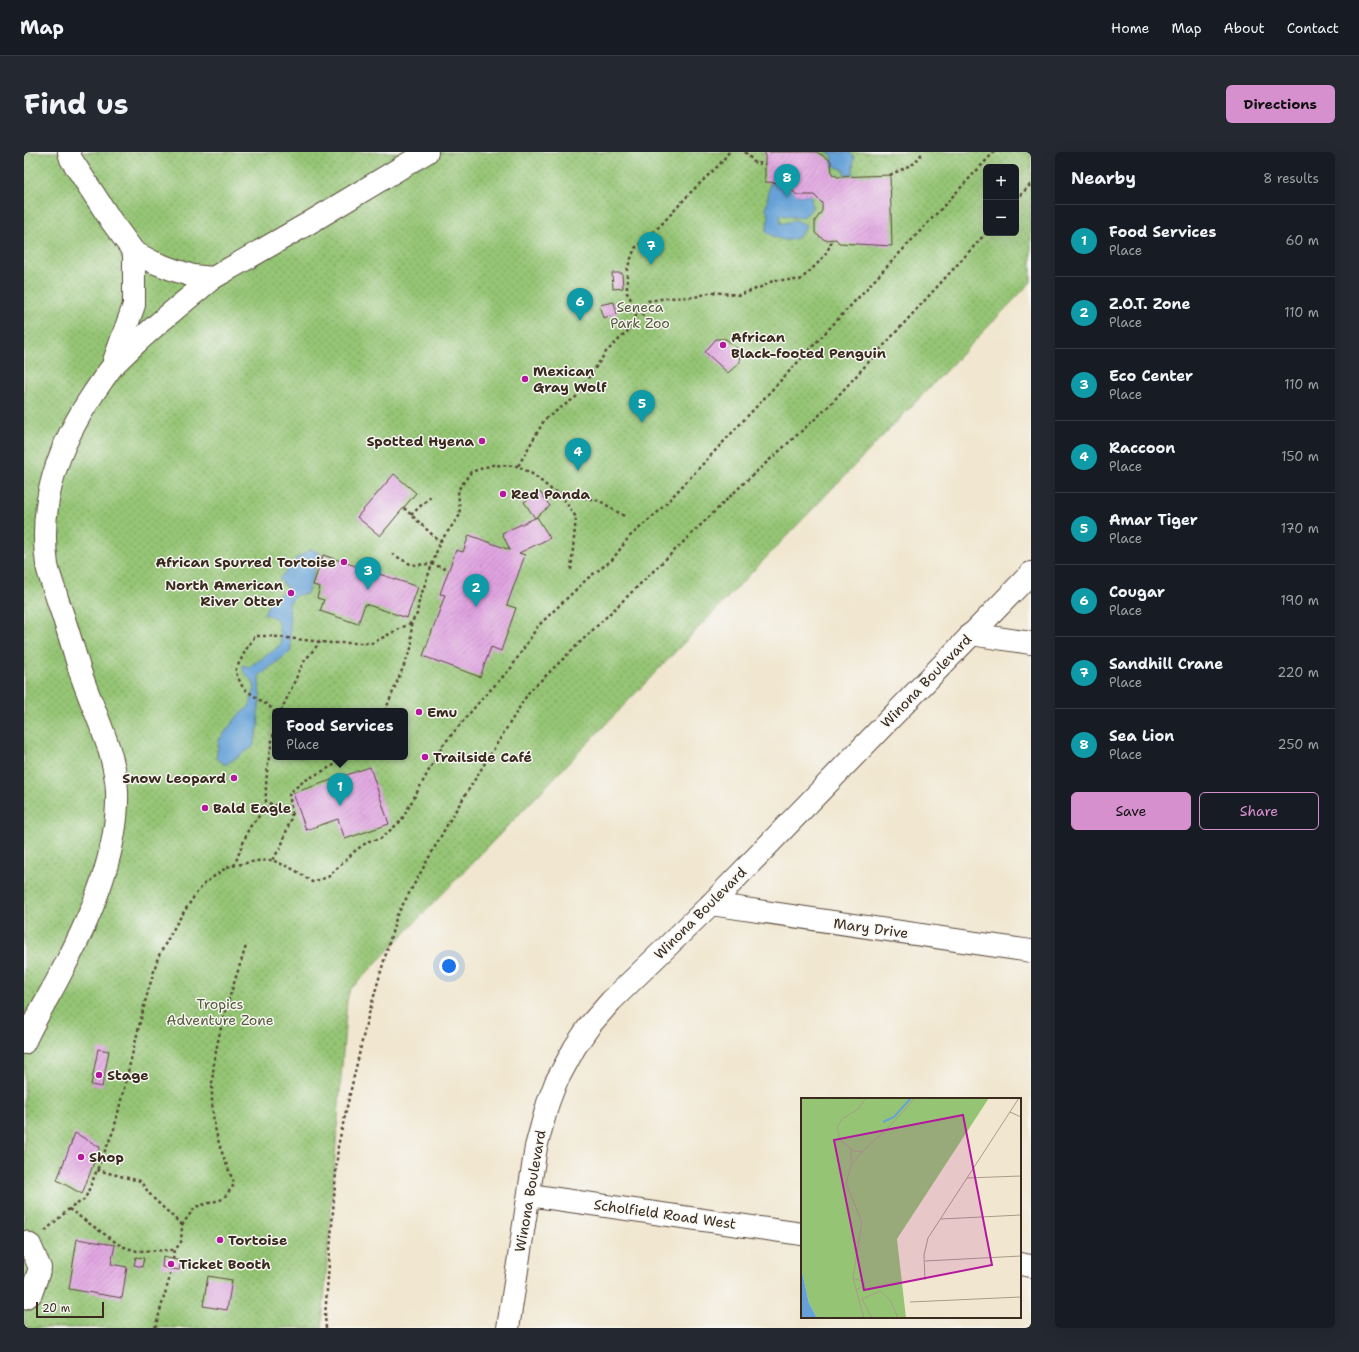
<!DOCTYPE html>
<html lang="en">
<head>
<meta charset="utf-8">
<style>
  :root { --surface:#171b24; --page:#242831; --text:#f1f3f6; --muted:#9ea1a6; --line:#363941; --accent:#d690ce }
  body { margin:0; font-family:"Shantell Sans",sans-serif; background:var(--page); color:var(--text) }
  .controls { position:absolute; right:12px; top:12px; display:grid; overflow:hidden; border-radius:6px; box-shadow:0 4px 16px #0002 }
  .controls button { width:36px; height:36px; display:grid; place-items:center; padding:0; border:0; border-bottom:1px solid var(--line); background:var(--surface); color:var(--text); font:20px sans-serif }
  .scale { position:absolute; left:12px; bottom:10px; width:68px; box-sizing:border-box; padding-left:4px; border:2px solid #3b2a1e; border-top:0; font-size:11px; line-height:14px; white-space:nowrap; color:#3b2a1e; -webkit-text-stroke:3px #f6f6f2; paint-order:stroke }
  .you { position:absolute; left:425px; top:814px; width:14px; height:14px; margin:-10px; border:3px solid #fff; border-radius:50%; background:#1a73e8; box-shadow:0 0 0 6px #1a73e833 }
  .badge { display:grid; place-items:center; width:26px; height:26px; border-radius:50%; background:var(--accent); color:#fff; font-size:13px; font-weight:700 }
  .pin { position:absolute; translate:-50% -33px; filter:drop-shadow(0 1px 2px #0008) }
  .pin::after { content:''; position:absolute; top:21px; width:14px; height:12px; background:inherit; clip-path:polygon(0 0,100% 0,50% 100%) }
  .popup { position:absolute; left:248px; top:556px; width:136px; height:52px; box-sizing:border-box; display:grid; place-content:center; border-radius:6px; background:var(--surface); filter:drop-shadow(0 1px 3px #0005); font-size:13px; white-space:nowrap; color:var(--muted) }
  .popup b { font-size:15px; color:var(--text) }
  .popup::after { content:''; position:absolute; left:50%; top:100%; margin-left:-8px; border:8px solid transparent; border-top-color:var(--surface) }
  .list { margin:0; padding:0; list-style:none }
  h2 { display:flex; justify-content:space-between; align-items:center; height:52px; margin:0; padding:0 16px; font-size:17px }
  h2 small { font-size:13px; font-weight:400; color:var(--muted) }
  .list li { display:grid; grid-template-columns:26px 1fr auto; gap:12px; align-items:center; box-sizing:border-box; height:72px; padding:0 16px; border-top:1px solid var(--line) }
  .list b { display:block; font-size:15px; white-space:nowrap }
  .list p { margin:0; font-size:13px; white-space:nowrap; color:var(--muted) }
  .list em { font-size:13px; font-style:normal; color:var(--muted) }
  .actions { display:flex; gap:8px; padding:12px 16px }
  .actions a { flex:1; padding:9px 0; border:1px solid var(--accent); border-radius:6px; text-align:center; font-size:14px; color:var(--accent) }
  .actions .main { background:var(--accent); color:#111 }
  .map { position:relative; flex:none; width:1007px; height:1176px; overflow:hidden; border-radius:6px }
  header { display:flex; align-items:center; gap:24px; box-sizing:border-box; height:56px; padding:0 20px; background:var(--surface); border-bottom:1px solid var(--line) }
  header strong { font-size:19px }
  nav { display:flex; gap:22px; margin-inline-start:auto; font-size:14px }
  .intro { display:flex; align-items:center; justify-content:space-between; box-sizing:border-box; height:96px; padding:0 24px }
  h1 { margin:0; font-size:28px }
  .button { padding:10px 18px; border-radius:6px; background:var(--accent); color:#111; font-size:14px; font-weight:700 }
  main { display:flex; gap:24px; padding:0 24px }
  aside { flex:1; background:var(--surface); border-radius:6px; box-shadow:0 4px 16px #0002 }
  .map>svg:first-child { display:block }
  .park { fill:url(#park-dots); stroke:#687849; fill-rule:evenodd }
  .water { fill:#66a2d7; stroke:#50667a }
  .building { fill:url(#building-hatch) }
  .lines { fill:none; stroke-linecap:round; stroke-linejoin:round }
  .minor-casing { stroke:#564639; stroke-width:24 }
  .path { stroke:#564639; stroke-width:2.5; stroke-dasharray:3 3; stroke-linecap:butt }
  .minor { stroke:#fff; stroke-width:22 }
  .poi-dot { fill:#b5179e; stroke:#f6f6f2; stroke-width:1.5 }
  .labels { text-anchor:middle; dominant-baseline:central; stroke-width:3; stroke-linejoin:round; paint-order:stroke }
  .park-label { font-size:14px; fill:#565838; stroke:#f6f6f2 }
  .poi-label { font-size:14px; font-weight:bold; fill:#3b2a1e; stroke:#f6f6f2; text-anchor:start }
  .street-label { font-size:14px; fill:#3b2a1e; stroke:#f6f6f2 }
  .inset-river { fill:none; stroke:#66a2d7; stroke-width:2 }
  .inset-road { fill:none; stroke:#a89b89; stroke-width:1 }
  .view { fill:#b5179e; fill-opacity:0.15; stroke:#b5179e; stroke-width:2 }
  .inset-edge { fill:none; stroke:#3b2a1e; stroke-width:2 }
</style>
</head>
<body>
<header>
<strong>Map</strong>
<nav><a>Home</a><a>Map</a><a>About</a><a>Contact</a></nav>
</header>
<div class="intro"><h1>Find us</h1><a class="button">Directions</a></div>
<main>
<div class="map">
<svg width="1007" height="1176" viewBox="0 0 1007 1176">
  <defs>
    <pattern id="park-dots" width="8" height="8" patternUnits="userSpaceOnUse"><rect width="8" height="8" fill="#95c574"/><path d="M2 2h.1M6 6h.1" fill="none" stroke="#7ba05f" stroke-width="1.8" stroke-linecap="round"/></pattern>
    <pattern id="building-hatch" width="6" height="6" patternUnits="userSpaceOnUse"><rect width="6" height="6" fill="#e0a3e1"/><path d="M-1 1l2-2M0 6l6-6M5 7l2-2" fill="none" stroke="#b785b6"/></pattern>
  </defs>
  <rect width="100%" height="100%" fill="#f6f6f2"/>
  <filter id="ink" filterUnits="userSpaceOnUse"><feTurbulence type="fractalNoise" baseFrequency=".025" numOctaves="2"/><feDisplacementMap in="SourceGraphic" scale="8" xChannelSelector="R" yChannelSelector="G"/><feConvolveMatrix kernelMatrix="1 2 1 2 8 2 1 2 1" color-interpolation-filters="sRGB"/></filter>
  <filter id="wash" filterUnits="userSpaceOnUse"><feTurbulence type="fractalNoise" baseFrequency=".012" numOctaves="4" result="noise"/><feDisplacementMap in="SourceGraphic" scale="16" xChannelSelector="R" yChannelSelector="G"/><feGaussianBlur stdDeviation="0.9" result="paint"/><feColorMatrix in="noise" values="0 0 0 0 0 0 0 0 0 0 0 0 0 0 0 0 0 1.4 0 .05"/><feComposite in="paint" operator="in"/></filter>
  <g filter="url(#wash)">
    <rect width="100%" height="100%" fill="#f1e7d0"/>
    <!-- park -->
    <path class="park" d="M0 0H1007V130L326 838 323 848 298 1176H0ZM962 15H992V81H962ZM251 559H381V605H251Z"/>
    <!-- water -->
    <g class="water">
      <polygon points="804,0 825,0 830,5 829,22 820,23 820,18 808,13 809,5"/>
      <path d="M746 31H761L773 43H787L788 56C778 71 771 64 756 63L757 72 772 68 782 73C774 94 757 90 742 80L745 64 742 57Z"/>
      <polygon points="287,397 296,401 283,442 273,443 265,451 267,499 235,524 236,548 234,562 235,573 229,595 201,613 192,606 195,588 216,561 225,555 231,536 229,530 219,519 219,513 225,515 249,499 257,492 255,475 252,466 240,462 246,448 264,437 255,427 273,406"/>
    </g>
    <g id="blocks">
      <!-- building -->
      <g class="building">
        <polygon points="741,0 793,0 807,9 808,22 814,25 866,23 868,94 815,91 812,87 801,88 792,82 791,81 791,69 798,59 798,51 790,43 773,43 761,31 741,30"/>
        <polygon points="588,121 598,121 599,136 589,137"/>
        <polygon points="590,150 593,162 579,166 575,153"/>
        <polygon points="692,187 702,187 715,198 716,210 704,221 681,200"/>
        <polygon points="370,322 392,341 356,384 333,365"/>
        <polygon points="516,340 526,354 511,366 513,365 526,386 495,401 501,403 483,453 492,456 477,499 467,495 456,525 399,504 421,443 416,442 432,398 439,400 445,383 486,398 478,381 511,366 500,350"/>
        <polygon points="299,403 394,435 383,466 341,452 334,472 296,459 300,448 293,446 296,435 289,433"/>
        <polygon points="346,615 365,672 321,687 314,667 282,678 269,641"/>
        <polygon points="74,897 85,899 78,935 67,933"/>
        <polygon points="51,981 76,995 58,1042 33,1028"/>
        <polygon points="53,1087 91,1093 87,1112 103,1115 98,1146 45,1137"/>
        <polygon points="112,1105 120,1106 118,1115 110,1113"/>
        <polygon points="139,1105 157,1109 155,1118 138,1115"/>
        <polygon points="184,1124 208,1128 203,1158 179,1154"/>
      </g>
    </g>
  </g>
  <g filter="url(#ink)">
    <use href="#blocks" fill-opacity="0" stroke="#564639" stroke-width="1"/>
    <g class="lines">
      <defs>
        <g id="minor">
          <polyline points="45,0 47,7 88,70 110,100 129,110 150,118 169,124 189,126 285,71 403,0"/>
          <polyline points="90,209 110,153 110,100"/>
          <polyline points="947,482 1007,491"/>
          <polyline points="687,752 1007,799"/>
          <path d="M0 891C11 866 26 843 38 819 66 767 95 699 93 639 91 597 67 555 55 516 48 492 41 469 33 446 30 435 25 424 23 413 14 348 35 292 71 239 77 231 82 222 89 214 94 208 101 202 107 196 133 171 161 149 189 126"/>
          <polyline points="505,1043 778,1082"/>
          <polyline points="0,1090 6,1093 16,1116 7,1142 0,1146"/>
          <polyline points="996,1112 1007,1114"/>
          <polyline points="484,1176 512,995 524,951 532,930 551,895 566,873 587,849 687,752 1007,421"/>
        </g>
      </defs>
      <!-- minor casing -->
      <use href="#minor" class="minor-casing"/>
      <!-- path -->
      <g class="path">
        <path d="M705 0 696 12 667 40 637 73 611 96 603 117V141L614 159 624 149 643 146 671 145 688 140 715 143 740 134 750 128H776C788 117 805 103 808 87"/>
        <polyline points="721,0 731,11 741,12"/>
        <polyline points="866,23 891,11 899,0"/>
        <polyline points="992,48 1007,32"/>
        <polyline points="536,342 552,365 547,418"/>
        <polyline points="380,356 416,390"/>
        <polyline points="387,363 407,344"/>
        <polyline points="600,364 576,349 529,339 510,323 494,314 521,267 552,245 582,200 607,176 614,159 630,173"/>
        <polyline points="368,402 388,413 408,412 424,418"/>
        <polyline points="257,559 279,511 296,490"/>
        <polyline points="361,559 388,494 387,471"/>
        <polyline points="251,561 246,555 219,536 211,519 223,496 231,484 245,484 307,491 348,491 387,471 393,462 395,449 416,390 436,363 434,338 447,320 468,313 494,314"/>
        <path d="M251 576C245 600 241 625 242 650L254 654 268 663 257 695 248 708 271 718 288 730 304 725 332 698 345 689 356 687 377 669 419 593 456 549 487 516 514 474 564 426 588 408 605 385 634 360 970 0"/>
        <polyline points="268,662 265,641 280,629 325,605"/>
        <polyline points="210,714 225,676 246,651"/>
        <polyline points="73,1018 116,1029 129,1046 158,1073"/>
        <polyline points="45,1057 97,1094 113,1099 151,1098"/>
        <polyline points="21,1079 45,1057 61,1047 90,977 121,850 134,805 154,769 171,743 181,731 203,715 232,709 248,708"/>
        <path d="M149 1107 151 1098 157 1090 158 1073 171 1055 199 1047 209 1034 210 1031C201 1009 191 986 189 961 183 904 205 848 222 794"/>
        <polyline points="131,1176 145,1128 147,1116"/>
        <polyline points="302,1176 301,1164 314,994 342,872 373,763 427,666 505,540 721,330 802,257 962,81"/>
      </g>
      <!-- minor -->
      <use href="#minor" class="minor"/>
    </g>
  </g>
  <!-- markers -->
  <g class="poi-dot">
    <circle cx="699" cy="193" r="4"/>
    <circle cx="501" cy="227" r="4"/>
    <circle cx="458" cy="289" r="4"/>
    <circle cx="479" cy="342" r="4"/>
    <circle cx="320" cy="410" r="4"/>
    <circle cx="267" cy="441" r="4"/>
    <circle cx="395" cy="560" r="4"/>
    <circle cx="401" cy="605" r="4"/>
    <circle cx="210" cy="626" r="4"/>
    <circle cx="181" cy="656" r="4"/>
    <circle cx="75" cy="923" r="4"/>
    <circle cx="57" cy="1005" r="4"/>
    <circle cx="196" cy="1088" r="4"/>
    <circle cx="147" cy="1112" r="4"/>
  </g>
  <g class="labels">
    <!-- park labels -->
    <g class="park-label">
      <text x="616" y="155">Seneca<tspan x="616" dy="16">Park Zoo</tspan></text>
      <text x="196" y="852">Tropics<tspan x="196" dy="16">Adventure Zone</tspan></text>
    </g>
    <!-- poi labels -->
    <g class="poi-label">
      <text x="707" y="185">African<tspan x="707" dy="16">Black-footed Penguin</tspan></text>
      <text x="509" y="219">Mexican<tspan x="509" dy="16">Gray Wolf</tspan></text>
      <text x="450" y="289" text-anchor="end">Spotted Hyena</text>
      <text x="487" y="342">Red Panda</text>
      <text x="312" y="410" text-anchor="end">African Spurred Tortoise</text>
      <text x="259" y="433" text-anchor="end">North American<tspan x="259" dy="16">River Otter</tspan></text>
      <text x="403" y="560">Emu</text>
      <text x="409" y="605">Trailside Café</text>
      <text x="202" y="626" text-anchor="end">Snow Leopard</text>
      <text x="189" y="656">Bald Eagle</text>
      <text x="83" y="923">Stage</text>
      <text x="65" y="1005">Shop</text>
      <text x="204" y="1088">Tortoise</text>
      <text x="155" y="1112">Ticket Booth</text>
    </g>
    <!-- street labels -->
    <g class="street-label">
      <text transform="translate(902 529) rotate(-46)">Winona Boulevard</text>
      <text transform="translate(676 761) rotate(-45)">Winona Boulevard</text>
      <text transform="translate(847 776) rotate(8)">Mary Drive</text>
      <text transform="translate(506 1039) rotate(-80)">Winona Boulevard</text>
      <text transform="translate(641 1062) rotate(8)">Scholfield Road West</text>
    </g>
  </g>
  <!-- overview -->
  <g transform="translate(777 946)">
    <rect width="220" height="220" fill="#f1e7d0"/>
    <path d="M0 0H188L96 141 105 220H16L8 205 0 169Z" fill="#95c574"/>
    <path d="M0 169 8 205 16 220H0Z" fill="#66a2d7"/>
    <path class="inset-river" d="M82 24 93 19 110 0"/>
    <path class="inset-road" d="M65 0 57 11 41 21 36 29 39 42 53 53 61 54 89 28 114 0M209 14 220 19M50 52V65M61 54 50 67 45 86 61 124 52 180 63 220M166 80 220 78M140 121 220 117M124 163 220 158M52 180 63 184V188L54 192M124 182 123 157 127 140 218 0M109 204 220 199M71 220 61 201 79 193 89 202 97 220"/>
    <path class="view" d="M162 17 191 167 63 192 33 42Z"/>
    <rect width="220" height="220" class="inset-edge"/>
  </g>
</svg>
<div class="controls">
<button>+</button>
<button>−</button>
</div>
<div class="scale">20 m</div>
<div class="you"></div>
<div class="pin badge" style="left:316px;top:654px;background:#0f9aa8">1</div>
<div class="popup"><b>Food Services</b>Place</div>
<div class="pin badge" style="left:452px;top:455px;background:#0f9aa8">2</div>
<div class="pin badge" style="left:344px;top:438px;background:#0f9aa8">3</div>
<div class="pin badge" style="left:554px;top:319px;background:#0f9aa8">4</div>
<div class="pin badge" style="left:618px;top:271px;background:#0f9aa8">5</div>
<div class="pin badge" style="left:556px;top:169px;background:#0f9aa8">6</div>
<div class="pin badge" style="left:627px;top:113px;background:#0f9aa8">7</div>
<div class="pin badge" style="left:763px;top:45px;background:#0f9aa8">8</div>
</div>
<aside>
<h2>Nearby<small>8 results</small></h2>
<ul class="list">
<li><span class="badge" style="background:#0f9aa8">1</span><div><b>Food Services</b><p>Place</p></div><em>60 m</em></li>
<li><span class="badge" style="background:#0f9aa8">2</span><div><b>Z.O.T. Zone</b><p>Place</p></div><em>110 m</em></li>
<li><span class="badge" style="background:#0f9aa8">3</span><div><b>Eco Center</b><p>Place</p></div><em>110 m</em></li>
<li><span class="badge" style="background:#0f9aa8">4</span><div><b>Raccoon</b><p>Place</p></div><em>150 m</em></li>
<li><span class="badge" style="background:#0f9aa8">5</span><div><b>Amar Tiger</b><p>Place</p></div><em>170 m</em></li>
<li><span class="badge" style="background:#0f9aa8">6</span><div><b>Cougar</b><p>Place</p></div><em>190 m</em></li>
<li><span class="badge" style="background:#0f9aa8">7</span><div><b>Sandhill Crane</b><p>Place</p></div><em>220 m</em></li>
<li><span class="badge" style="background:#0f9aa8">8</span><div><b>Sea Lion</b><p>Place</p></div><em>250 m</em></li>
</ul>
<div class="actions"><a class="main">Save</a><a>Share</a></div>
</aside>
</main>
</body>
</html>
